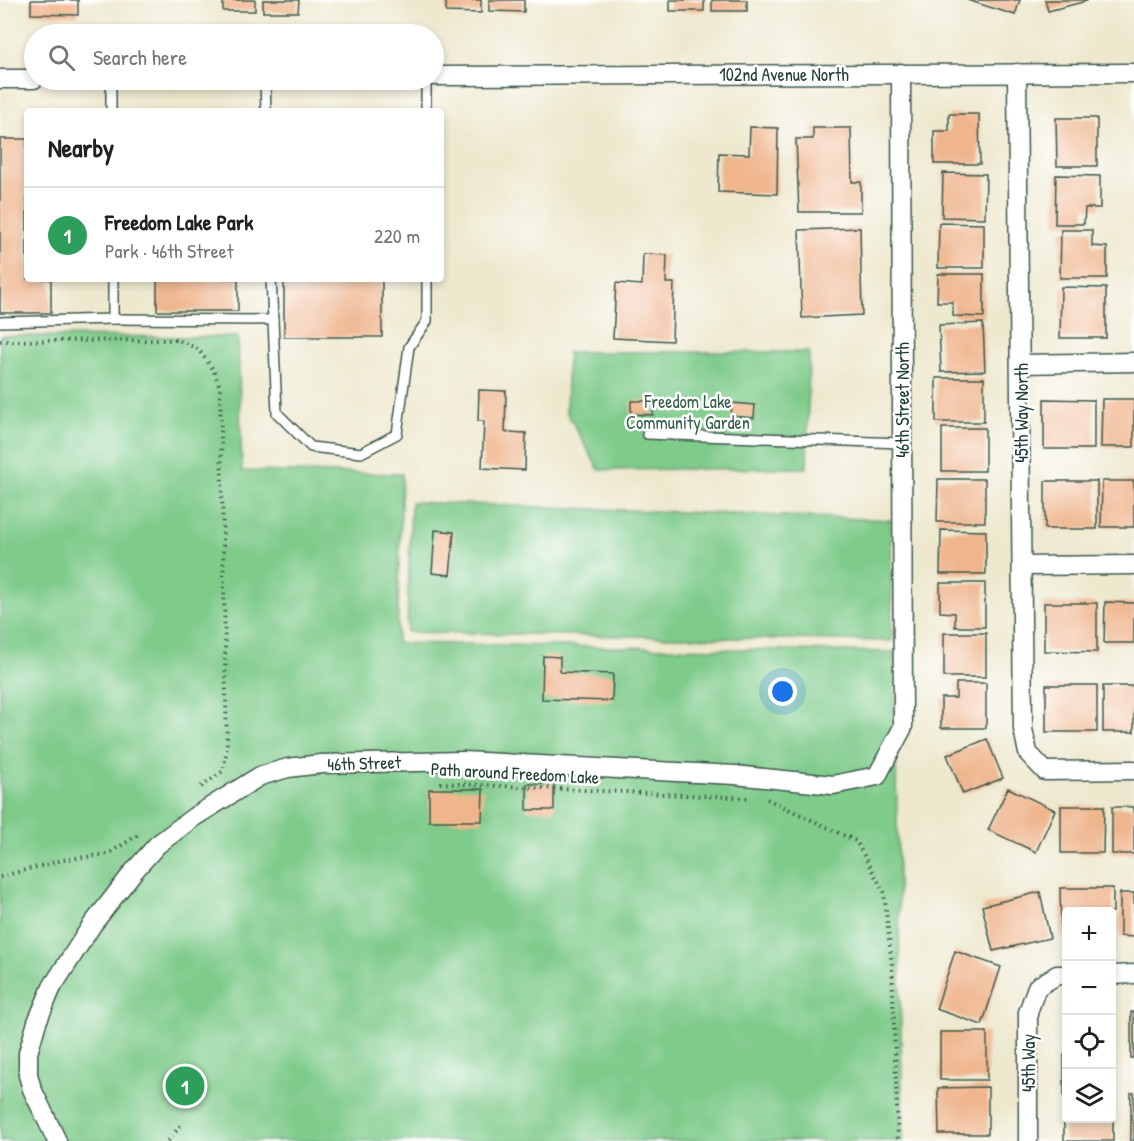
<!DOCTYPE html>
<html lang="en">
<head>
<meta charset="utf-8">
<style>
  :root { --surface:#fff; --page:#f6f6f6; --text:#202124; --muted:#757577; --line:#e0e0e0; --accent:#d1495b }
  body { margin:0; font-family:"Patrick Hand",sans-serif; background:var(--page); color:var(--text) }
  .controls { position:absolute; right:18px; bottom:18px; display:grid; overflow:hidden; border-radius:6px; box-shadow:0 3px 9px #0003 }
  .controls button { width:54px; height:54px; display:grid; place-items:center; padding:0; border:0; border-bottom:2px solid var(--line); background:var(--surface); color:var(--text); font:30px sans-serif }
  .you { position:absolute; left:783px; top:692px; width:21px; height:21px; margin:-15px; border:4px solid #fff; border-radius:50%; background:#1a73e8; box-shadow:0 0 0 9px #1a73e833 }
  .badge { display:grid; place-items:center; width:39px; height:39px; border-radius:50%; background:var(--accent); color:#fff; font-size:20px; font-weight:700 }
  .pin { position:absolute; translate:-50% -50%; border:3px solid #fff; box-shadow:0 2px 6px #0006 }
  .list { margin:0; padding:0; list-style:none }
  h2 { display:flex; justify-content:space-between; align-items:center; height:78px; margin:0; padding:0 24px; font-size:26px }
  h2 small { font-size:20px; font-weight:400; color:var(--muted) }
  .list li { display:grid; grid-template-columns:39px 1fr auto; gap:18px; align-items:center; box-sizing:border-box; height:96px; padding:0 24px; border-top:2px solid var(--line) }
  .list b { display:block; font-size:22px; white-space:nowrap }
  .list p { margin:0; font-size:20px; white-space:nowrap; color:var(--muted) }
  .list em { font-size:20px; font-style:normal; color:var(--muted) }
  .icon { flex:none; width:33px; height:33px; fill:none; stroke:currentColor; stroke-width:2; stroke-linecap:round; stroke-linejoin:round }
  .map { position:relative; flex:none; width:1134px; height:1141px; overflow:hidden }
  .search { position:absolute; background:var(--surface); box-shadow:0 3px 9px #0003; left:24px; top:24px; width:420px; height:66px; display:flex; align-items:center; gap:15px; box-sizing:border-box; padding:0 21px; border-radius:33px; color:var(--muted); font-size:22px }
  .panel { position:absolute; background:var(--surface); box-shadow:0 3px 9px #0003; left:24px; top:108px; width:420px; height:174px; border-radius:6px }
  .map>svg:first-child { display:block }
  .green { fill:#7ecb8a; stroke:#4e845f; stroke-width:1.5 }
  .building { fill:#efb58d }
  .lines { fill:none; stroke-linecap:round; stroke-linejoin:round }
  .service-casing { stroke:#3e574b; stroke-width:12 }
  .minor-casing { stroke:#3e574b; stroke-width:21 }
  .path { stroke:#3e574b; stroke-width:4; stroke-dasharray:1.5 4.5; stroke-linecap:butt }
  .service { stroke:#fff; stroke-width:9 }
  .minor { stroke:#fff; stroke-width:18 }
  .labels { text-anchor:middle; dominant-baseline:central; stroke-width:5; stroke-linejoin:round; paint-order:stroke }
  .street-label { font-size:18px; fill:#1f3d34; stroke:#fff }
  .park-label { font-size:18px; fill:#37604a; stroke:#fff }
</style>
</head>
<body>
<div class="map">
<svg width="1134" height="1141" viewBox="0 0 1134 1141">
  <rect width="100%" height="100%" fill="#fff"/>
  <filter id="ink" filterUnits="userSpaceOnUse"><feTurbulence type="fractalNoise" baseFrequency=".0167" numOctaves="2"/><feDisplacementMap in="SourceGraphic" scale="12" xChannelSelector="R" yChannelSelector="G"/><feConvolveMatrix kernelMatrix="1 2 1 2 8 2 1 2 1" color-interpolation-filters="sRGB"/></filter>
  <filter id="wash" filterUnits="userSpaceOnUse"><feTurbulence type="fractalNoise" baseFrequency=".008" numOctaves="4" result="noise"/><feDisplacementMap in="SourceGraphic" scale="24" xChannelSelector="R" yChannelSelector="G"/><feGaussianBlur stdDeviation="1.35" result="paint"/><feColorMatrix in="noise" values="0 0 0 0 0 0 0 0 0 0 0 0 0 0 0 0 0 1.4 0 .05"/><feComposite in="paint" operator="in"/></filter>
  <g filter="url(#wash)">
    <rect width="100%" height="100%" fill="#ede8ce"/>
    <!-- green -->
    <g class="green">
      <polygon points="0,336 238,337 242,471 402,474 397,643 894,652 903,1141 0,1141"/>
      <polygon points="568,352 809,352 807,468 599,470 566,411"/>
      <polygon points="411,502 891,520 892,641 407,632"/>
    </g>
    <g id="blocks">
      <!-- building -->
      <g class="building">
        <polygon points="31,0 78,0 78,15 31,14"/>
        <rect x="223" y="0" width="32" height="11"/>
        <polygon points="263,0 299,0 298,12 263,12"/>
        <polygon points="446,0 481,0 481,13 446,12"/>
        <polygon points="489,0 524,0 524,12 489,11"/>
        <rect x="670" y="0" width="34" height="11"/>
        <rect x="712" y="0" width="35" height="11"/>
        <polygon points="967,0 1020,0 1015,15"/>
        <polygon points="1045,0 1087,0 1087,1 1048,11"/>
        <polygon points="949,114 979,114 980,164 934,164 934,131 949,131"/>
        <polygon points="1056,118 1097,118 1097,166 1057,166"/>
        <polygon points="750,127 778,128 777,194 718,192 719,153 749,154"/>
        <polygon points="813,128 851,128 852,182 861,182 861,212 799,212 796,139 813,139"/>
        <polygon points="0,139 27,139 27,279 51,279 51,313 0,313"/>
        <polygon points="943,173 986,174 985,218 942,217"/>
        <polygon points="1056,175 1100,176 1100,208 1085,208 1084,224 1055,224"/>
        <polygon points="939,223 984,224 984,268 938,268"/>
        <polygon points="860,228 862,315 802,318 799,230"/>
        <polygon points="1061,230 1092,230 1092,246 1107,247 1107,278 1060,278"/>
        <polygon points="643,254 667,255 666,283 674,283 672,341 613,338 616,283 642,285"/>
        <polygon points="938,274 984,274 984,317 953,316 953,302 937,302"/>
        <rect x="157" y="279" width="81" height="32"/>
        <rect x="284" y="279" width="98" height="58"/>
        <polygon points="1061,287 1106,288 1106,338 1060,338"/>
        <polygon points="983,323 985,371 941,372 939,325"/>
        <rect x="936" y="378" width="48" height="44"/>
        <polygon points="479,390 506,391 505,432 526,433 525,470 482,468 484,421 478,421"/>
        <polygon points="1044,399 1094,400 1094,449 1044,449"/>
        <polygon points="1102,399 1134,399 1134,447 1101,447"/>
        <polygon points="631,401 654,401 653,415 631,414"/>
        <polygon points="732,403 755,405 754,418 731,416"/>
        <rect x="942" y="428" width="43" height="43"/>
        <polygon points="938,479 985,479 985,522 937,522"/>
        <rect x="1045" y="481" width="52" height="48"/>
        <polygon points="1102,481 1134,481 1134,527 1101,527"/>
        <polygon points="435,530 454,532 450,575 432,573"/>
        <polygon points="941,530 986,531 986,574 940,574"/>
        <polygon points="940,583 985,583 985,627 955,627 955,613 940,612"/>
        <polygon points="1105,602 1134,603 1134,643 1104,643"/>
        <polygon points="1044,603 1097,603 1097,652 1044,651"/>
        <rect x="944" y="633" width="42" height="44"/>
        <polygon points="543,656 560,657 560,672 613,674 612,701 542,699"/>
        <polygon points="956,683 986,683 986,728 941,728 941,698 956,698"/>
        <rect x="1046" y="685" width="51" height="47"/>
        <rect x="1103" y="686" width="31" height="46"/>
        <polygon points="987,739 1003,778 963,794 947,755"/>
        <rect x="527" y="784" width="27" height="26"/>
        <polygon points="1008,788 1055,810 1036,852 988,830"/>
        <polygon points="429,789 483,789 482,821 429,821"/>
        <polygon points="1061,806 1104,806 1103,853 1061,853"/>
        <rect x="1112" y="807" width="22" height="47"/>
        <polygon points="1060,888 1113,888 1113,912 1066,912 1066,936 1061,936"/>
        <polygon points="1040,892 1050,938 993,951 982,906"/>
        <polygon points="1120,893 1134,893 1134,937 1120,936"/>
        <polygon points="955,951 1001,967 982,1025 936,1009"/>
        <rect x="1131" y="1012" width="3" height="46"/>
        <rect x="940" y="1032" width="47" height="48"/>
        <rect x="1064" y="1055" width="2" height="42"/>
        <polygon points="988,1087 988,1134 939,1134 938,1088"/>
        <rect x="1131" y="1093" width="3" height="48"/>
        <polygon points="1064,1105 1066,1105 1066,1118 1113,1118 1113,1141 1064,1141"/>
      </g>
    </g>
  </g>
  <g filter="url(#ink)">
    <use href="#blocks" fill-opacity="0" stroke="#3e574b" stroke-width="1.5"/>
    <g class="lines">
      <defs>
        <g id="service">
          <polyline points="111,80 111,111"/>
          <polyline points="265,80 266,111"/>
          <polyline points="426,80 426,111"/>
          <polyline points="113,319 273,320 271,279"/>
          <polyline points="273,320 277,413 311,447 361,453 397,434 409,347 427,321 427,279"/>
          <polyline points="0,322 113,319 113,279"/>
          <polyline points="647,434 902,443"/>
        </g>
        <g id="minor">
          <polyline points="1017,73 1023,729 1028,753 1045,771 1134,770"/>
          <polyline points="434,76 1134,73"/>
          <polyline points="0,79 34,79"/>
          <polyline points="1021,364 1134,362"/>
          <polyline points="1022,566 1134,565"/>
          <polyline points="1112,975 1134,974"/>
          <polyline points="57,1141 32,1089 28,1075 28,1053 37,1022 52,987 92,925 134,871 157,845 194,817 260,776 288,768 321,764 463,761 735,775 833,785 877,776 903,727 901,73"/>
          <polyline points="1028,1141 1028,1012 1037,987 1057,975 1066,975"/>
        </g>
      </defs>
      <!-- service casing -->
      <use href="#service" class="service-casing"/>
      <!-- minor casing -->
      <use href="#minor" class="minor-casing"/>
      <!-- path -->
      <g class="path">
        <polyline points="0,341 178,340 198,349 213,369 220,387 227,749 223,771 201,787"/>
        <polyline points="440,783 748,798"/>
        <polyline points="767,799 856,841 884,892 892,965 898,1141"/>
        <polyline points="0,877 62,860 108,854 138,835"/>
        <polyline points="168,1141 181,1125"/>
      </g>
      <!-- service -->
      <use href="#service" class="service"/>
      <!-- minor -->
      <use href="#minor" class="minor"/>
    </g>
  </g>
  <g class="labels">
    <!-- street labels -->
    <g class="street-label">
      <text x="784" y="74">102nd Avenue North</text>
      <text transform="translate(902 400) rotate(-90)">46th Street North</text>
      <text transform="translate(1021 413) rotate(-90)">45th Way North</text>
      <text transform="translate(364 763) rotate(-2)">46th Street</text>
      <text transform="translate(515 773) rotate(3)">Path around Freedom Lake</text>
      <text transform="translate(1028 1063) rotate(-90)">45th Way</text>
    </g>
    <!-- park labels -->
    <g class="park-label">
      <text x="688" y="401">Freedom Lake<tspan x="688" dy="21">Community Garden</tspan></text>
    </g>
  </g>
</svg>
<div class="controls">
<button>+</button>
<button>−</button>
<button><svg class="icon" aria-label="locate" viewBox="0 0 24 24"><circle cx="12" cy="12" r="6"/><path d="M12 2v4M12 18v4M2 12h4M18 12h4"/></svg></button>
<button><svg class="icon" aria-label="layers" viewBox="0 0 24 24"><path d="M12 4l9 5-9 5-9-5zM3 14l9 5 9-5"/></svg></button>
</div>
<div class="you"></div>
<div class="pin badge" style="left:185px;top:1086px;background:#2e9e5b">1</div>
<div class="search"><svg class="icon" aria-label="search" viewBox="0 0 24 24"><circle cx="10" cy="10" r="6"/><path d="M15 15l6 6"/></svg>Search here</div>
<section class="panel">
<h2>Nearby<small></small></h2>
<ul class="list">
<li><span class="badge" style="background:#2e9e5b">1</span><div><b>Freedom Lake Park</b><p>Park · 46th Street</p></div><em>220 m</em></li>
</ul>
</section>
</div>
</body>
</html>
